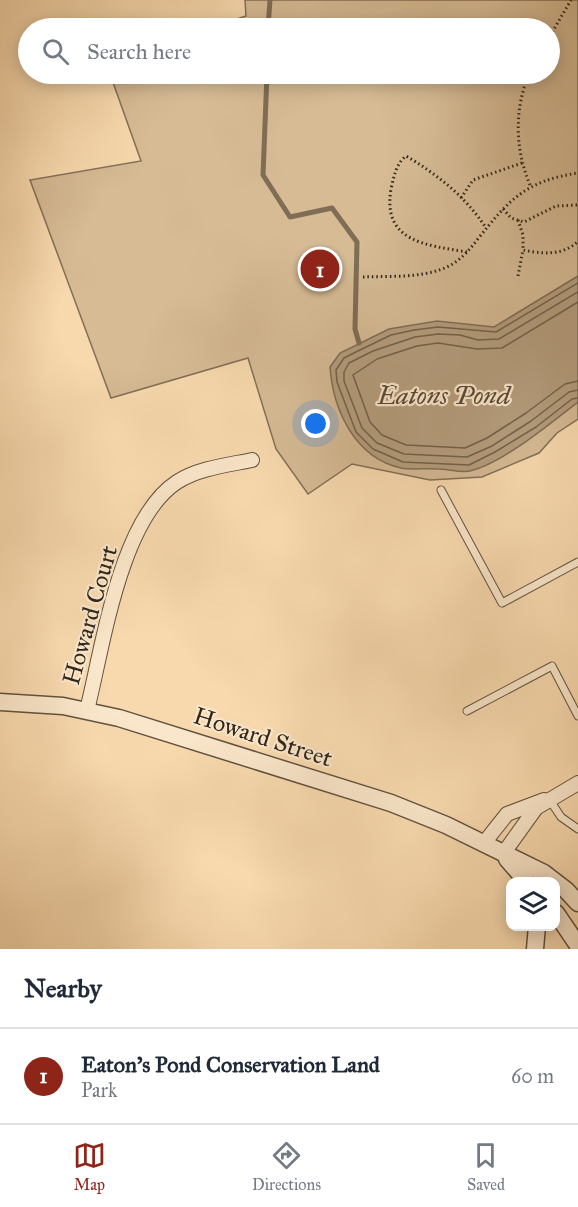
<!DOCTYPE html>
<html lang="en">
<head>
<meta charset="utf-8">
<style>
  :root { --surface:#fff; --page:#f6f6f7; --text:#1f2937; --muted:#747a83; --line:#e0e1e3; --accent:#8f2418 }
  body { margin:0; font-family:"IM FELL Great Primer",serif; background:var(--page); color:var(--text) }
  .controls { position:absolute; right:18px; bottom:18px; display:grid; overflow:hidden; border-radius:12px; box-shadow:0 3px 15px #0003 }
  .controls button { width:54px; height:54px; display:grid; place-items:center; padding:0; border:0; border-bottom:2px solid var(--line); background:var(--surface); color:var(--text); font:30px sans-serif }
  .you { position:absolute; left:316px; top:424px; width:21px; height:21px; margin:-15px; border:4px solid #fff; border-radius:50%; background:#1a73e8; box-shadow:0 0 0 9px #1a73e833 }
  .badge { display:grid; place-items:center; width:39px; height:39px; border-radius:50%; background:var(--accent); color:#fff; font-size:20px; font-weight:700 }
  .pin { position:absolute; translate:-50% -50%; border:3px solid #fff; box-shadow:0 2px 6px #0006 }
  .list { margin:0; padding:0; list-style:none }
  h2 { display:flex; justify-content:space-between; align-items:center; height:78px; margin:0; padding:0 24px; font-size:26px }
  h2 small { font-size:20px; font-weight:400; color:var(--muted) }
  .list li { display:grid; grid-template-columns:39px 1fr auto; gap:18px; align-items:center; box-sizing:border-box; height:96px; padding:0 24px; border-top:2px solid var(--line) }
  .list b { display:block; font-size:22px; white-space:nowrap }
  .list p { margin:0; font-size:20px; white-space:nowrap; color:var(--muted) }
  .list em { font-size:20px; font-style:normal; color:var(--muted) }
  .icon { flex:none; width:33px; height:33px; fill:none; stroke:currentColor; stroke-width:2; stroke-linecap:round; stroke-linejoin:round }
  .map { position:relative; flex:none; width:578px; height:949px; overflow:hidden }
  .search { position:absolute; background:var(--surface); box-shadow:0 3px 15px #0003; left:18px; right:18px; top:18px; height:66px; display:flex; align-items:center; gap:15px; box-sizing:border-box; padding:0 21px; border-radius:33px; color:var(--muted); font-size:22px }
  .sheet { height:174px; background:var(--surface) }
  nav { display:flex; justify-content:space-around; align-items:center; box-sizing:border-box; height:84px; border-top:2px solid var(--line); background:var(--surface); font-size:16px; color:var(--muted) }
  nav a { display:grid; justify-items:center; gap:3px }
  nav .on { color:var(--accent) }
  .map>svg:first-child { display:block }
  .green { fill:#d6bb95; stroke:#827058; stroke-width:1.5 }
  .water { fill:#b49c7c; stroke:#7f6d55; stroke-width:1.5 }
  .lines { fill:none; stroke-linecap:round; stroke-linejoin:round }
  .shore { stroke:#72614b; stroke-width:1.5 }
  .stream { stroke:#7f6d55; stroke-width:5 }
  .service-casing { stroke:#61533f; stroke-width:9 }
  .minor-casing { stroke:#61533f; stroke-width:16 }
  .tertiary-casing { stroke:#61533f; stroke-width:19 }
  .path { stroke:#2f261a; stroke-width:3; stroke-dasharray:1.5 3; stroke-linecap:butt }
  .service { stroke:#fae6ca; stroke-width:7 }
  .minor { stroke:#fae6ca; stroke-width:14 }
  .tertiary { stroke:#fae6ca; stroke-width:16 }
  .labels { text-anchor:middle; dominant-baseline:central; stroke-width:4.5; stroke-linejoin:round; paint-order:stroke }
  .street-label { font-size:24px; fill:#2f261a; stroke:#fae6ca }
  .water-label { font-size:26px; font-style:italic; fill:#574937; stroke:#fae6ca }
</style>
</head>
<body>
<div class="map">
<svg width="578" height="949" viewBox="0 0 578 949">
  <rect width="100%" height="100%" fill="#f8d9ae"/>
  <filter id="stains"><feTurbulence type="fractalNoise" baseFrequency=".00333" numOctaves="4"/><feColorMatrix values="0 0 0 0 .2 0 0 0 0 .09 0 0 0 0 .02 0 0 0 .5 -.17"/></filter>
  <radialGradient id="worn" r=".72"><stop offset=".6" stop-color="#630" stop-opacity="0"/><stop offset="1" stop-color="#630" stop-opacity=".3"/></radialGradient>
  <!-- green -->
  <polygon class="green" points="245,0 578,0 578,419 557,433 539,453 482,477 430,480 352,464 308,494 276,449 248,358 111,398 30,180 141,161 110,74 550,74 550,28 209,28 246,16"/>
  <!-- water -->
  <path class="water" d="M578 276V402C552 422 502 464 470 471 461 473 448 469 438 469 426 468 412 470 401 468 355 458 333 410 330 367L340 353 389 329 437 321 494 327Z"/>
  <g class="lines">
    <!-- shore -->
    <g class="shore">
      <polyline points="578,283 496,332 438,327 414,330 391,335 362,349 344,358 336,370 337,382 356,432 373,449 403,462 469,465 495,452 536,427 572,399 578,398"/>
      <polyline points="578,292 499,339 478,340 460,335 438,334 415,337 373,351 349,363 344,372 344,381 362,428 377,443 404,454 467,457 492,446 531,421 569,392 578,390"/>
      <polyline points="578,302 502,348 477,349 438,343 417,346 377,359 353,375 370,422 382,435 406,445 465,448 487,438 526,413 565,384 578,381"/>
    </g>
    <!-- stream -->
    <g class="stream">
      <polyline points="268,28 270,0"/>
      <polyline points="267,74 263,175 290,217 332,208 357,242 355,329 359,343"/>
    </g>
    <defs>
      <g id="service">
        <polyline points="441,490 502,603 578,562"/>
        <polyline points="467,711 552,666 578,716"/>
        <polyline points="549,799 561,817 578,829"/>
      </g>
      <g id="minor">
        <path d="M87 710C103 647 120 519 177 482 199 468 228 465 252 460"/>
        <polyline points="484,843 507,814 544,800"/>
        <polyline points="503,854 536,808 578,783"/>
      </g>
      <g id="tertiary">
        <polyline points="0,702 63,706 119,718 391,803 446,825 544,873 566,890 578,903"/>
        <polyline points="507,859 527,882"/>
        <polyline points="556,913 577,944"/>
        <polyline points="535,949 537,926"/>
      </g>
    </defs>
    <!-- service casing -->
    <use href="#service" class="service-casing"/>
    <!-- minor casing -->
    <use href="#minor" class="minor-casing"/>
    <!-- tertiary casing -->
    <use href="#tertiary" class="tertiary-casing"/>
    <!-- path -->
    <g class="path">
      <polyline points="550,36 571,0"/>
      <path d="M529 74C514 110 515 149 530 185"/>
      <polyline points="461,198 473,180 522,163"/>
      <polyline points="503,209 511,218 524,222 556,206 578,205"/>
      <path d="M518 220 523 235V250C541 254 564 256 578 241"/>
      <path d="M467 252C426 245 382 242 391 189 394 176 396 164 406 156 438 175 466 197 486 228"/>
      <polyline points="518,276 523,250"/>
      <path d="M363 277C389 276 418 278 442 269 457 264 468 252 477 240 509 200 525 181 578 173"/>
    </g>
    <!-- service -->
    <use href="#service" class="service"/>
    <!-- minor -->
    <use href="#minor" class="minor"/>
    <!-- tertiary -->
    <use href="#tertiary" class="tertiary"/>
  </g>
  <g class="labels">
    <!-- street labels -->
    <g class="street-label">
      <text transform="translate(90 615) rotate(-74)">Howard Court</text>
      <text transform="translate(263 737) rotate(18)">Howard Street</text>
    </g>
    <!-- water labels -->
    <g class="water-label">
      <text x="444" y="395">Eatons Pond</text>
    </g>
  </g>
  <rect width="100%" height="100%" filter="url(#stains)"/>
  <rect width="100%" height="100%" fill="url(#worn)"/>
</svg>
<div class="controls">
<button><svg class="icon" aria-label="layers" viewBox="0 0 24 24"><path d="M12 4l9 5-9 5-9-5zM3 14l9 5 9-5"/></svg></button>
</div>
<div class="you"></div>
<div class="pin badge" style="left:320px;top:269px">1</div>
<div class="search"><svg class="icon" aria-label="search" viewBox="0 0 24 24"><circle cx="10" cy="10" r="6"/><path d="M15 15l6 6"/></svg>Search here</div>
</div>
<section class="sheet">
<h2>Nearby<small></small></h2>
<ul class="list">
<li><span class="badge">1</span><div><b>Eaton's Pond Conservation Land</b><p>Park</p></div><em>60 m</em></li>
</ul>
</section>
<nav>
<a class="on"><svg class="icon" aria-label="map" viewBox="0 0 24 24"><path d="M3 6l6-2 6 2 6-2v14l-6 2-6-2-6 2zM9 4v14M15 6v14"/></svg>Map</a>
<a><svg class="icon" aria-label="directions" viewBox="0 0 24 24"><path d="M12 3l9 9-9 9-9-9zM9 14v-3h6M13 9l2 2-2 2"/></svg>Directions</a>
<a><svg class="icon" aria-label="saved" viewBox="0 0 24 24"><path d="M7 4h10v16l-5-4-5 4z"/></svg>Saved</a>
</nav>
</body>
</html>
